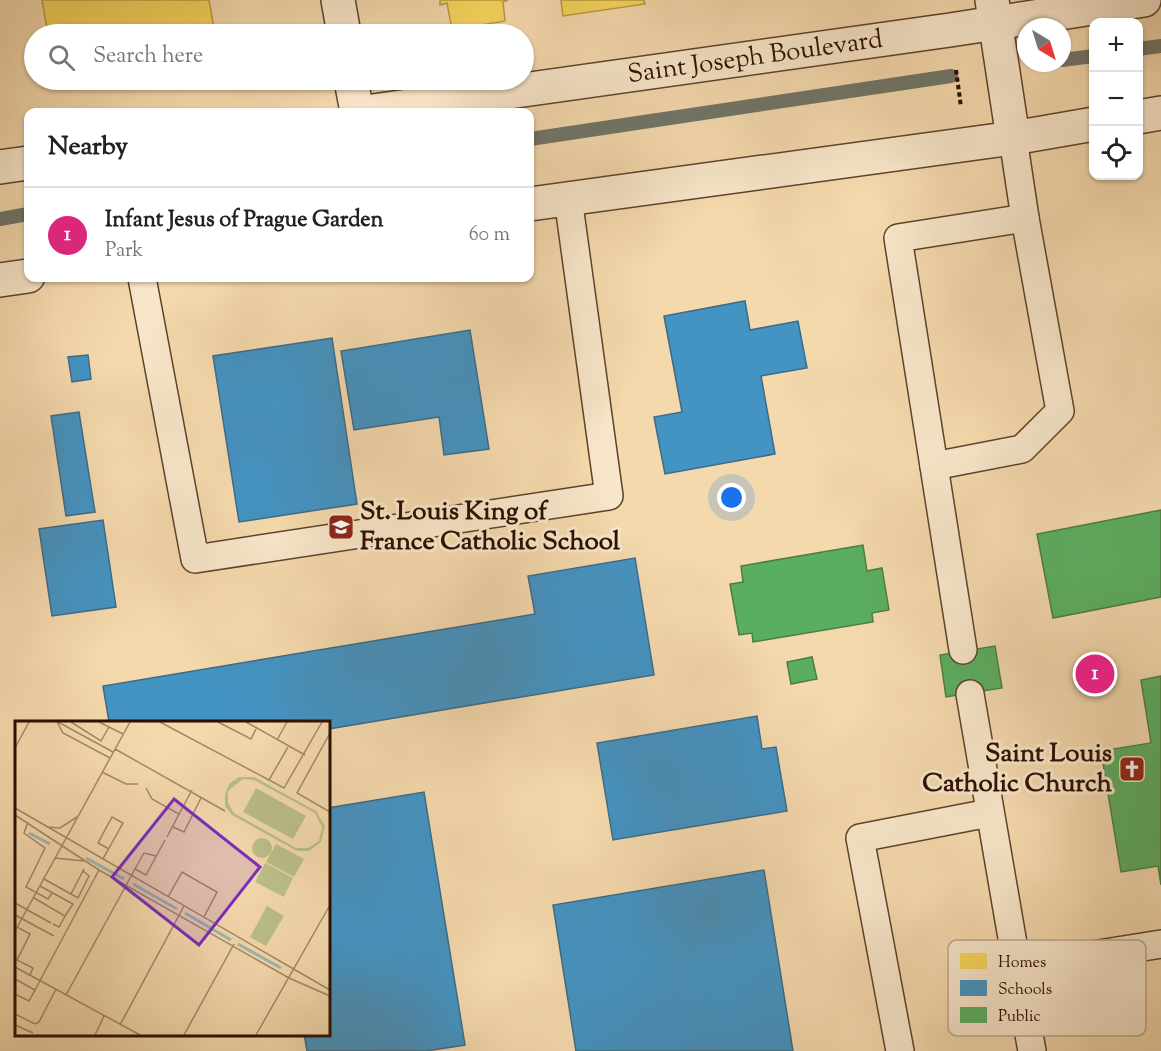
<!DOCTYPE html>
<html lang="en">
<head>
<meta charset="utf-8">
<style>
  :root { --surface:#fff; --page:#f2f2f2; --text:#222; --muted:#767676; --line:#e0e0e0; --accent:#db2777 }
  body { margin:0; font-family:"Sorts Mill Goudy",serif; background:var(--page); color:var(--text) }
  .controls { position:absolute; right:18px; top:18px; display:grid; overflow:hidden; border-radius:12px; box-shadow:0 2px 4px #0004 }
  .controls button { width:54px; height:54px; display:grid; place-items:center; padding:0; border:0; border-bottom:2px solid var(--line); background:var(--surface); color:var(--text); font:30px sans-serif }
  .compass { position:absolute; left:1017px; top:18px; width:54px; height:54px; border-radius:50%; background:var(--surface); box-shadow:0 2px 4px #0004; rotate:142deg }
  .you { position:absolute; left:732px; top:498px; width:21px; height:21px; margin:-15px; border:4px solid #fff; border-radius:50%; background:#1a73e8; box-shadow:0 0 0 9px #1a73e833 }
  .badge { display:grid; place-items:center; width:39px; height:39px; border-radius:50%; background:var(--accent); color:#fff; font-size:20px; font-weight:700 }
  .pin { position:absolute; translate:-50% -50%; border:3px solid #fff; box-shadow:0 2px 6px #0006 }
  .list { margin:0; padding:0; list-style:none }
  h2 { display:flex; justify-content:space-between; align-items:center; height:78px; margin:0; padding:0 24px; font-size:26px }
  h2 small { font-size:20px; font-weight:400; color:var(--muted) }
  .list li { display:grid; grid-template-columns:39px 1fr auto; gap:18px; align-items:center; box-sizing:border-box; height:96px; padding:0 24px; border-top:2px solid var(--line) }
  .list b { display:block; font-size:22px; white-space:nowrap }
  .list p { margin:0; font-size:20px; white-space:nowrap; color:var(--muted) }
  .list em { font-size:20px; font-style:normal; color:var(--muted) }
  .icon { flex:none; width:33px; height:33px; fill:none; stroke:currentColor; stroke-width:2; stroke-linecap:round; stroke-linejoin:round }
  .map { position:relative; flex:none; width:1161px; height:1051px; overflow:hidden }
  .search { position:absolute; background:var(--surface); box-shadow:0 2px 4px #0004; left:24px; top:24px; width:510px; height:66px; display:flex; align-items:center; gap:15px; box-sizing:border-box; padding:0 21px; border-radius:33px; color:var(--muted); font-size:22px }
  .panel { position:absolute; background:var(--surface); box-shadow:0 2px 4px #0004; left:24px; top:108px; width:510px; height:174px; border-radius:12px }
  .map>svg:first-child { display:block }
  .homes { fill:#f6d55c; stroke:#b99a40; stroke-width:1.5 }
  .schools { fill:#4393c3; stroke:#3c6b88; stroke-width:1.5 }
  .public { fill:#5aae61; stroke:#4c7e44; stroke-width:1.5 }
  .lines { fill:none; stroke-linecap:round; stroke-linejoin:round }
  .stream { stroke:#6f7569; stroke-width:14 }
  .service-casing { stroke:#5d422b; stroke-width:30 }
  .minor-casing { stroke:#5d422b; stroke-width:36 }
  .tertiary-casing { stroke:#5d422b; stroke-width:36 }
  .path { stroke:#2b0f00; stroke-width:4; stroke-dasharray:4.5 3; stroke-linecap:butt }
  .service { stroke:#f8e6ca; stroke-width:27 }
  .minor { stroke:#f8e6ca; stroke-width:33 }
  .tertiary { stroke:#f8e6ca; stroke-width:33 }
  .labels { text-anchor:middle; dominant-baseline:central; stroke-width:6; stroke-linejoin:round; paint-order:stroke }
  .street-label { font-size:26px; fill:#2b0f00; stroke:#f8e6ca }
  .poi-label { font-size:26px; font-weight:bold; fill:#2b0f00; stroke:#f8e6ca; text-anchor:start }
  .inset-river { fill:none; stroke:#9cb9af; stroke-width:3 }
  .inset-road { fill:none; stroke:#a48868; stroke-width:1.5 }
  .view { fill:#7b2cbf; fill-opacity:0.15; stroke:#7b2cbf; stroke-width:3 }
  .inset-edge { fill:none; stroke:#2b0f00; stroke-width:3 }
  .key { fill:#f8e6ca; stroke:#baa68d; stroke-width:1.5 }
  .key-label { font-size:16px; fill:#2b0f00 }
</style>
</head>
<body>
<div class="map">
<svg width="1161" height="1051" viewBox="0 0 1161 1051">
  <rect width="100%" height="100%" fill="#f4d9ad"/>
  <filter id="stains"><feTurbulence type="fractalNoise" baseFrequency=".00333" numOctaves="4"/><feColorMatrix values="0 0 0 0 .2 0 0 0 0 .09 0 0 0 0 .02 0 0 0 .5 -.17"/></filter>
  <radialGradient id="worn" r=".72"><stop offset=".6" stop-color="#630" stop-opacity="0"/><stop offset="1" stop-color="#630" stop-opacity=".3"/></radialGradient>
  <!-- homes -->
  <g class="homes">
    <polygon points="42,0 209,0 215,34 48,34"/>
    <polygon points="440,0 508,0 503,2 505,21 452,30 447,3 440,5"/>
    <polygon points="561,0 644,0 645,4 563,16"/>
  </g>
  <!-- schools -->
  <g class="schools">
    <polygon points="745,301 750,330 798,321 807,368 761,376 775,454 665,474 654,417 682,412 664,316"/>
    <polygon points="470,330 489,449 444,455 439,417 354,430 341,351"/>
    <polygon points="332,338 357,504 239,522 213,356"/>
    <polygon points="88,355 91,379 72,382 68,357"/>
    <polygon points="79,412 95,512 66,516 51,416"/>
    <polygon points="103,520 116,607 52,616 39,529"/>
    <polygon points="635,558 654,675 328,729 328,722 109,722 103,686 535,614 528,576"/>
    <polygon points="757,716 762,749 776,747 787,811 613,840 597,743"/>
    <polygon points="424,792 465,1045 426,1051 307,1051 304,1034 328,1034 328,808"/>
    <polygon points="764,870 793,1051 576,1051 553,905"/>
  </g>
  <!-- public -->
  <g class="public">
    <polygon points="1161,510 1161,597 1053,618 1037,534"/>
    <polygon points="863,545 867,571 882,568 889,610 872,613 873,622 753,642 752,633 739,635 730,584 743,582 741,566"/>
    <polygon points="995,646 1002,688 946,697 940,655"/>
    <polygon points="812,657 817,679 791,684 787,662"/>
    <polygon points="1161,676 1161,885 1158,866 1121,872 1101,751 1151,743 1141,680"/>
  </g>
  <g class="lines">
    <!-- stream -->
    <g class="stream">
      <polyline points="1138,49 1161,46"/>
      <polyline points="1062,60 1094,56"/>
      <polyline points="530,139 951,76"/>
      <polyline points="0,219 28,214"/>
    </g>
    <defs>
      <g id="service">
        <polyline points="142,278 195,559 609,496 568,198"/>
        <polyline points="934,466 1022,449 1060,411 1025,218"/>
        <polyline points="963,650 898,238 1025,218 1013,138"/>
        <polyline points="970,694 1017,967 1161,944"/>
        <polyline points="1017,967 1032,1051"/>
        <polyline points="900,1051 860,838 989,813"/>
      </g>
      <g id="minor">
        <polyline points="338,0 344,34"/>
        <polyline points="992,0 1013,138"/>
        <polyline points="351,80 357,112"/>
      </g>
      <g id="tertiary">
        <path id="s1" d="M366 112 950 30 1144 0"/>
        <polyline points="1138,117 1161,113"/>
        <polyline points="0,167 28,163"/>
        <polyline points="530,204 1013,138 1094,124"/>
        <polyline points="0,280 28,276"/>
      </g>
    </defs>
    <!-- service casing -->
    <use href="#service" class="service-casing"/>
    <!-- minor casing -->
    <use href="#minor" class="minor-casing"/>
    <!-- tertiary casing -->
    <use href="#tertiary" class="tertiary-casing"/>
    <!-- path -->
    <polyline class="path" points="956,70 961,107"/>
    <!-- service -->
    <use href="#service" class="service"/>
    <!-- minor -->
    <use href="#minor" class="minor"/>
    <!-- tertiary -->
    <use href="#tertiary" class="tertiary"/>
  </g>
  <!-- icons -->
  <defs>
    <symbol id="school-square" viewBox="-11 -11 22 22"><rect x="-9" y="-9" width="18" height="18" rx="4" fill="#8f2418" stroke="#f8e6ca"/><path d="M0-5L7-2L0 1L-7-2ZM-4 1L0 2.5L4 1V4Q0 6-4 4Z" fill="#fff"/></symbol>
    <symbol id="church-square" viewBox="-11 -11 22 22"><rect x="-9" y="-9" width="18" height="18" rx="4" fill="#8f2418" stroke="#f8e6ca"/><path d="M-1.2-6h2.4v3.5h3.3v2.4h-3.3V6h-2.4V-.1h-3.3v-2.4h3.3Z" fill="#fff"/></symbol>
  </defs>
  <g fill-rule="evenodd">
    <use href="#school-square" x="326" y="512" width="30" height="30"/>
    <use href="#church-square" x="1117" y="754" width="30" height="30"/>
  </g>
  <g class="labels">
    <!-- street labels -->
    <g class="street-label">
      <text stroke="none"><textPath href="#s1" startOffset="393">Saint Joseph Boulevard</textPath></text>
    </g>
    <!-- poi labels -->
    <g class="poi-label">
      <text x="360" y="512">St. Louis King of<tspan x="360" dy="30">France Catholic School</tspan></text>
      <text x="1112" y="754" text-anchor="end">Saint Louis<tspan x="1112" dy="30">Catholic Church</tspan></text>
    </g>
  </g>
  <!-- overview -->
  <g transform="translate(15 721)">
    <rect width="315" height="315" fill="#f4d9ad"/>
    <path d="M224 56H239L301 90 310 105 306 121 294 130H282L217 94 210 85V74L214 63ZM228 58 239 59 300 92 307 106 304 120 293 127H281L219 92 213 82V70ZM241 67 291 95 278 118 228 91ZM237 127a10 10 0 1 1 20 0a10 10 0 1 1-20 0ZM261 123 289 138 279 156 251 141ZM250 142 278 157 269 176 240 161ZM252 185 269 195 251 225 235 216Z" fill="#bbbf8a" fill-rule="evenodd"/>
    <path class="inset-river" d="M14 112 35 123M71 137 109 158M118 163 162 188M170 192 216 219M223 223 266 247"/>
    <path class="inset-road" d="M42 1 48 12 95 37M43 1 98 31M56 1 86 20 94 6M84 1 108 13M145 1 254 59M203 1 236 18 242 6M231 1 290 34M315 12 282 72 315 91M262 19 272 1M273 26 254 59 269 67 307 1M0 27 14 1M100 28 210 90M87 51 111 63H123M131 67 137 78 164 93 152 116M0 87 315 269M164 93 177 69M0 94 84 149 274 257 315 275M13 101 9 112 30 127 11 166 33 178 37 172M33 106 45 107 62 96M158 106 169 111 186 77M40 137 69 140M88 139 89 136 108 102 97 96 83 122 94 128M120 148 129 132 141 135M29 158 63 177 74 155 68 150M25 165 58 183 50 195M56 173 69 148M153 176 167 151 202 171 189 196M19 177 50 195 44 206 38 203M0 182 36 202M0 194 39 215M2 206 15 213 2 239 18 247 15 254M0 210 115 1M0 246 125 314M0 258 20 269 14 280 0 273M20 269 84 149M51 274 120 148 131 154 150 119M0 293 20 303 24 301 41 268M0 304 18 312M105 304 169 185M80 314 89 295M169 314 219 223M241 314 315 184"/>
    <path class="view" d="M159 78 245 146 184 224 97 156Z"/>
    <rect width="315" height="315" class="inset-edge"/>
  </g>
  <!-- legend -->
  <rect x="948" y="940" width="198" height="96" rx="9" class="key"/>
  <rect x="960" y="953" width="27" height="16" fill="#f6d55c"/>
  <rect x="960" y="980" width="27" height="16" fill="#4393c3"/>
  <rect x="960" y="1007" width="27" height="16" fill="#5aae61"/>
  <g class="key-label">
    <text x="998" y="967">Homes</text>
    <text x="998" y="994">Schools</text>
    <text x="998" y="1021">Public</text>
  </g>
  <rect width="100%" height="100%" filter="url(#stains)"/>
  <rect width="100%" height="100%" fill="url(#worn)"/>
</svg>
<div class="controls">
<button>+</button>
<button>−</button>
<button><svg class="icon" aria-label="locate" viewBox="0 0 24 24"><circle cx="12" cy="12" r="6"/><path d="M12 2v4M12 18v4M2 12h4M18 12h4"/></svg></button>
</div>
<svg class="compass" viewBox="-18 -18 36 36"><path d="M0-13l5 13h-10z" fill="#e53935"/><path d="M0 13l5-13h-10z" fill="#767676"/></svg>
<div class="you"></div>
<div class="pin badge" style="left:1095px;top:674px">1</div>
<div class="search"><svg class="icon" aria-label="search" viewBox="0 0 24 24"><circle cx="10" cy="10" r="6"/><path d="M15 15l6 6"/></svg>Search here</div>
<section class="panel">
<h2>Nearby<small></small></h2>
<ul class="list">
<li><span class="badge">1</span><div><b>Infant Jesus of Prague Garden</b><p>Park</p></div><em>60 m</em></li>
</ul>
</section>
</div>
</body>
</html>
